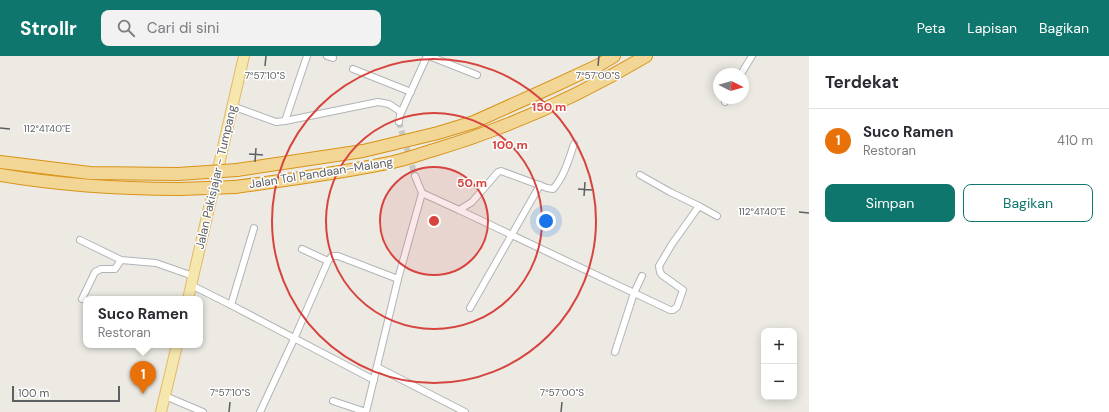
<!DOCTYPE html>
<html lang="id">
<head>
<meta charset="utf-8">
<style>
  :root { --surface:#fff; --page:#f2f2f3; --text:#2b2b33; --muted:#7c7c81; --line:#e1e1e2; --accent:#0f766e }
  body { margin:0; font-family:"DM Sans",sans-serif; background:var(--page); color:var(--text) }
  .controls { position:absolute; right:12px; bottom:12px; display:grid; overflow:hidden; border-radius:8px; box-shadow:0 2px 10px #0003 }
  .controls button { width:36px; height:36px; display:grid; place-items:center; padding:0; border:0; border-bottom:1px solid var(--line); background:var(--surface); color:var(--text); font:20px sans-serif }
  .compass { position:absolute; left:713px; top:12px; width:36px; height:36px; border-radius:50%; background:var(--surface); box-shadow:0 2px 10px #0003; rotate:96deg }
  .scale { position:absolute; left:12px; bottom:10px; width:108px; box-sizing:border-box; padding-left:4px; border:2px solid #5c5f62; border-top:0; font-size:11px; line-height:14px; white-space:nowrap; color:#5c5f62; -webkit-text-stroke:3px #fff; paint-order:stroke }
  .you { position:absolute; left:546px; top:165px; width:14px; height:14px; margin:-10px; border:3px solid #fff; border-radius:50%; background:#1a73e8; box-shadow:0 0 0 6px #1a73e833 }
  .badge { display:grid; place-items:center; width:26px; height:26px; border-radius:50%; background:var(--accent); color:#fff; font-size:13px; font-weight:700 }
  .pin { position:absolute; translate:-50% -33px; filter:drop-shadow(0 1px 2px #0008) }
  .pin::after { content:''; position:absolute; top:21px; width:14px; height:12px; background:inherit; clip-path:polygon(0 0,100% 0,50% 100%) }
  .popup { position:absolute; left:83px; top:240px; width:120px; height:52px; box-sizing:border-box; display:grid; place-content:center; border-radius:8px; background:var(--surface); filter:drop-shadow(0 1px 3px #0005); font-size:13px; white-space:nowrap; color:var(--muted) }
  .popup b { font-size:15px; color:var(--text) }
  .popup::after { content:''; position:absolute; left:50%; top:100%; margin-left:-8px; border:8px solid transparent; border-top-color:var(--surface) }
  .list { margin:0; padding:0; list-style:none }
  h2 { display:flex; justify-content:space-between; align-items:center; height:52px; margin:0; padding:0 16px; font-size:17px }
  h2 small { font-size:13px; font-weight:400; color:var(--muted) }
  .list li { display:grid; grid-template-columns:26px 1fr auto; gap:12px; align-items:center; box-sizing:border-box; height:64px; padding:0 16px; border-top:1px solid var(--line) }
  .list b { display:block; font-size:15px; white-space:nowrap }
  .list p { margin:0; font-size:13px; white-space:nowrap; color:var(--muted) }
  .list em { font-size:13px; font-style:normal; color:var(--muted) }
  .actions { display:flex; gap:8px; padding:12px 16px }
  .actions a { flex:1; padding:9px 0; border:1px solid var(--accent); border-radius:8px; text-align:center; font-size:14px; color:var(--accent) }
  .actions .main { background:var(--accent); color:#fff }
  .icon { flex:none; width:22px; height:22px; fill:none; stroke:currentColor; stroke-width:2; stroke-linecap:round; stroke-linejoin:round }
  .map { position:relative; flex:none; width:809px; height:356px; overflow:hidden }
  header { display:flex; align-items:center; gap:24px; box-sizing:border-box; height:56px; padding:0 20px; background:var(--accent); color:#fff }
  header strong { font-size:19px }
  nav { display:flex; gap:22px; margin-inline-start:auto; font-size:14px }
  .search { width:280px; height:36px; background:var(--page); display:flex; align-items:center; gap:10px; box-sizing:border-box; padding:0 14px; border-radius:8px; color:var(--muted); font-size:15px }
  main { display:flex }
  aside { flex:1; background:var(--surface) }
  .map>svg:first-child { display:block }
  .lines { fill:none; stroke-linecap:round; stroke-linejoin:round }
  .street-tunnel { stroke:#c8c7c3; stroke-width:6; stroke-dasharray:6 3; stroke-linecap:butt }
  .street-casing { stroke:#b1b4b7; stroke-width:8 }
  .primary-casing { stroke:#e2ba67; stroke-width:12 }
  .highway-casing { stroke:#d99317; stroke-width:14 }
  .street { stroke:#fff; stroke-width:6 }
  .primary { stroke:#f6e7af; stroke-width:10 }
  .highway { stroke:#f2d695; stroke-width:12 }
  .highway-bridge-casing { stroke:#d99317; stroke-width:14; stroke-linecap:butt }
  .highway-bridge { stroke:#f2d695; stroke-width:12 }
  .ticks { fill:none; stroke:#5c5f62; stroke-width:1.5 }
  .ring { fill:none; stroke:#d7443f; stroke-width:2 }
  .labels { text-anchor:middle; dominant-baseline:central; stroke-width:3; stroke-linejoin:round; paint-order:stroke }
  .street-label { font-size:12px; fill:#5c5f62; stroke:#fff }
  .ticks-label { font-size:10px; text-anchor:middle; fill:#5c5f62; stroke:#fff; stroke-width:3; stroke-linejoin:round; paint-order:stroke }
  .centre { fill:#d7443f; stroke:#fff; stroke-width:2 }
  .ring-label { font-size:12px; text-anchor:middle; font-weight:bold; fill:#d7443f; stroke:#fff; stroke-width:3; stroke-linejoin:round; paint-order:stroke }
</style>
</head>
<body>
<header>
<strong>Strollr</strong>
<div class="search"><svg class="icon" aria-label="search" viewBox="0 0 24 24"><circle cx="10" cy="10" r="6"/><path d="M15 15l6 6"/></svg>Cari di sini</div>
<nav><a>Peta</a><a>Lapisan</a><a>Bagikan</a></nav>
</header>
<main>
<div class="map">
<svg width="809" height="356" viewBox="0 0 809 356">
  <rect width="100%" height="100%" fill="#eceae3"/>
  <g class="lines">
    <!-- street-tunnel -->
    <polyline class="street-tunnel" points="399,66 415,120"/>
    <defs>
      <g id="street">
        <polyline points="327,0 333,2"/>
        <polyline points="429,0 477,19"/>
        <polyline points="353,13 411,36"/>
        <polyline points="741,18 752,0"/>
        <polyline points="725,46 727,42"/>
        <polyline points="232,50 276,66 285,65 307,0"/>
        <polyline points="285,65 378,46 389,48 401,56"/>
        <polyline points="399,66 400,59 427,0"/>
        <polyline points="640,119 670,136 699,150"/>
        <path d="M422 137 459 154 472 146 498 116 501 115 547 132 553 133C564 121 569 103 574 88"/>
        <polyline points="459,154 670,254 673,254 677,251 683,234 662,219 660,216 659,210 672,188 699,150 717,160"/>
        <polyline points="80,184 121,204 156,207 193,220"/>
        <polyline points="302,193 328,205"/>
        <polyline points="191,229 231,249 374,324"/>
        <polyline points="82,243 95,216 101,213 115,213 121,204"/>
        <polyline points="231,249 254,172"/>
        <polyline points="470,252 540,129"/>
        <polyline points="615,296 634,237 642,220"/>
        <polyline points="377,311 465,356"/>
        <polyline points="165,340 203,356"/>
        <polyline points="333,345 366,356 398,223 422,137 415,120"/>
        <polyline points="260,356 294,283 328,205 332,200 338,200 398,223"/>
      </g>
      <g id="primary">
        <polyline points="188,243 244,0"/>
        <polyline points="161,356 177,289"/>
      </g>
      <g id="highway">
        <polyline points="0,106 90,117 178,118"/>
        <polyline points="237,114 363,95 438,77 474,66 554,30 599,9 614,0"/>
        <path d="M0 119C59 129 119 133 179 133"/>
        <path d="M235 131C288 124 341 117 393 106 407 103 420 98 434 94 508 72 579 40 646 0"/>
      </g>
    </defs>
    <!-- street casing -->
    <use href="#street" class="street-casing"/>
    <!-- primary casing -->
    <use href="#primary" class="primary-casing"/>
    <!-- highway casing -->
    <use href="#highway" class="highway-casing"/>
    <!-- street -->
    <use href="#street" class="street"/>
    <!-- primary -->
    <use href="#primary" class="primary"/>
    <!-- highway -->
    <use href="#highway" class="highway"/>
    <defs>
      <g id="highway-bridge">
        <polyline points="178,118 237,114"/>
        <polyline points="179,133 235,131"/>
      </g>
    </defs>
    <!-- highway-bridge casing -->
    <use href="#highway-bridge" class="highway-bridge-casing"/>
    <!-- highway-bridge -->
    <use href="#highway-bridge" class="highway-bridge"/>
  </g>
  <!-- ticks -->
  <path class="ticks" d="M265 10 266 0M598 10 599 0M0 72 10 73M249 98 263 99M255 106 256 92M578 133 592 134M584 140 585 126M799 156 809 157M229 356 230 346M561 356 562 346"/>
  <!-- distance rings -->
  <circle cx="434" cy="165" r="54" fill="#d7443f" fill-opacity=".12"/>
  <g class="ring">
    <circle cx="434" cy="165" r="54"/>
    <circle cx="434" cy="165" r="108"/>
    <circle cx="434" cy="165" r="162"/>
  </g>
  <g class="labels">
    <!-- street labels -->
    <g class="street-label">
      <text transform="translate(321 117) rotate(-9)">Jalan Tol Pandaan–Malang</text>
      <text transform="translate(216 121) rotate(-77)">Jalan Pakisjajar - Tumpang</text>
    </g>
  </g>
  <g class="ticks-label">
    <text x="265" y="23">7°57'10"S</text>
    <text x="598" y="23">7°57'00"S</text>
    <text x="47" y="76">112°41'40"E</text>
    <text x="762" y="159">112°41'40"E</text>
    <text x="230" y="340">7°57'10"S</text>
    <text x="562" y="340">7°57'00"S</text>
  </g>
  <circle cx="434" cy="165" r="6" class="centre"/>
  <g class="ring-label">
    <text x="549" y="55">150 m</text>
    <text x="510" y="93">100 m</text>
    <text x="472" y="131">50 m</text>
  </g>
</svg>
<div class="controls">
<button>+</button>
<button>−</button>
</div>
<svg class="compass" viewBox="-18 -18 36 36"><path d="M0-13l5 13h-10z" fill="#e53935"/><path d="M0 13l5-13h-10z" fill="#7c7c81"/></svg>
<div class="scale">100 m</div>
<div class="you"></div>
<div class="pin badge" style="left:143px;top:338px;background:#e8710a">1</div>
<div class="popup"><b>Suco Ramen</b>Restoran</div>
</div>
<aside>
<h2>Terdekat<small></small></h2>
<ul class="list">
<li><span class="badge" style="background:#e8710a">1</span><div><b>Suco Ramen</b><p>Restoran</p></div><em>410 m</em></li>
</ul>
<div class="actions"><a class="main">Simpan</a><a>Bagikan</a></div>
</aside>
</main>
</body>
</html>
